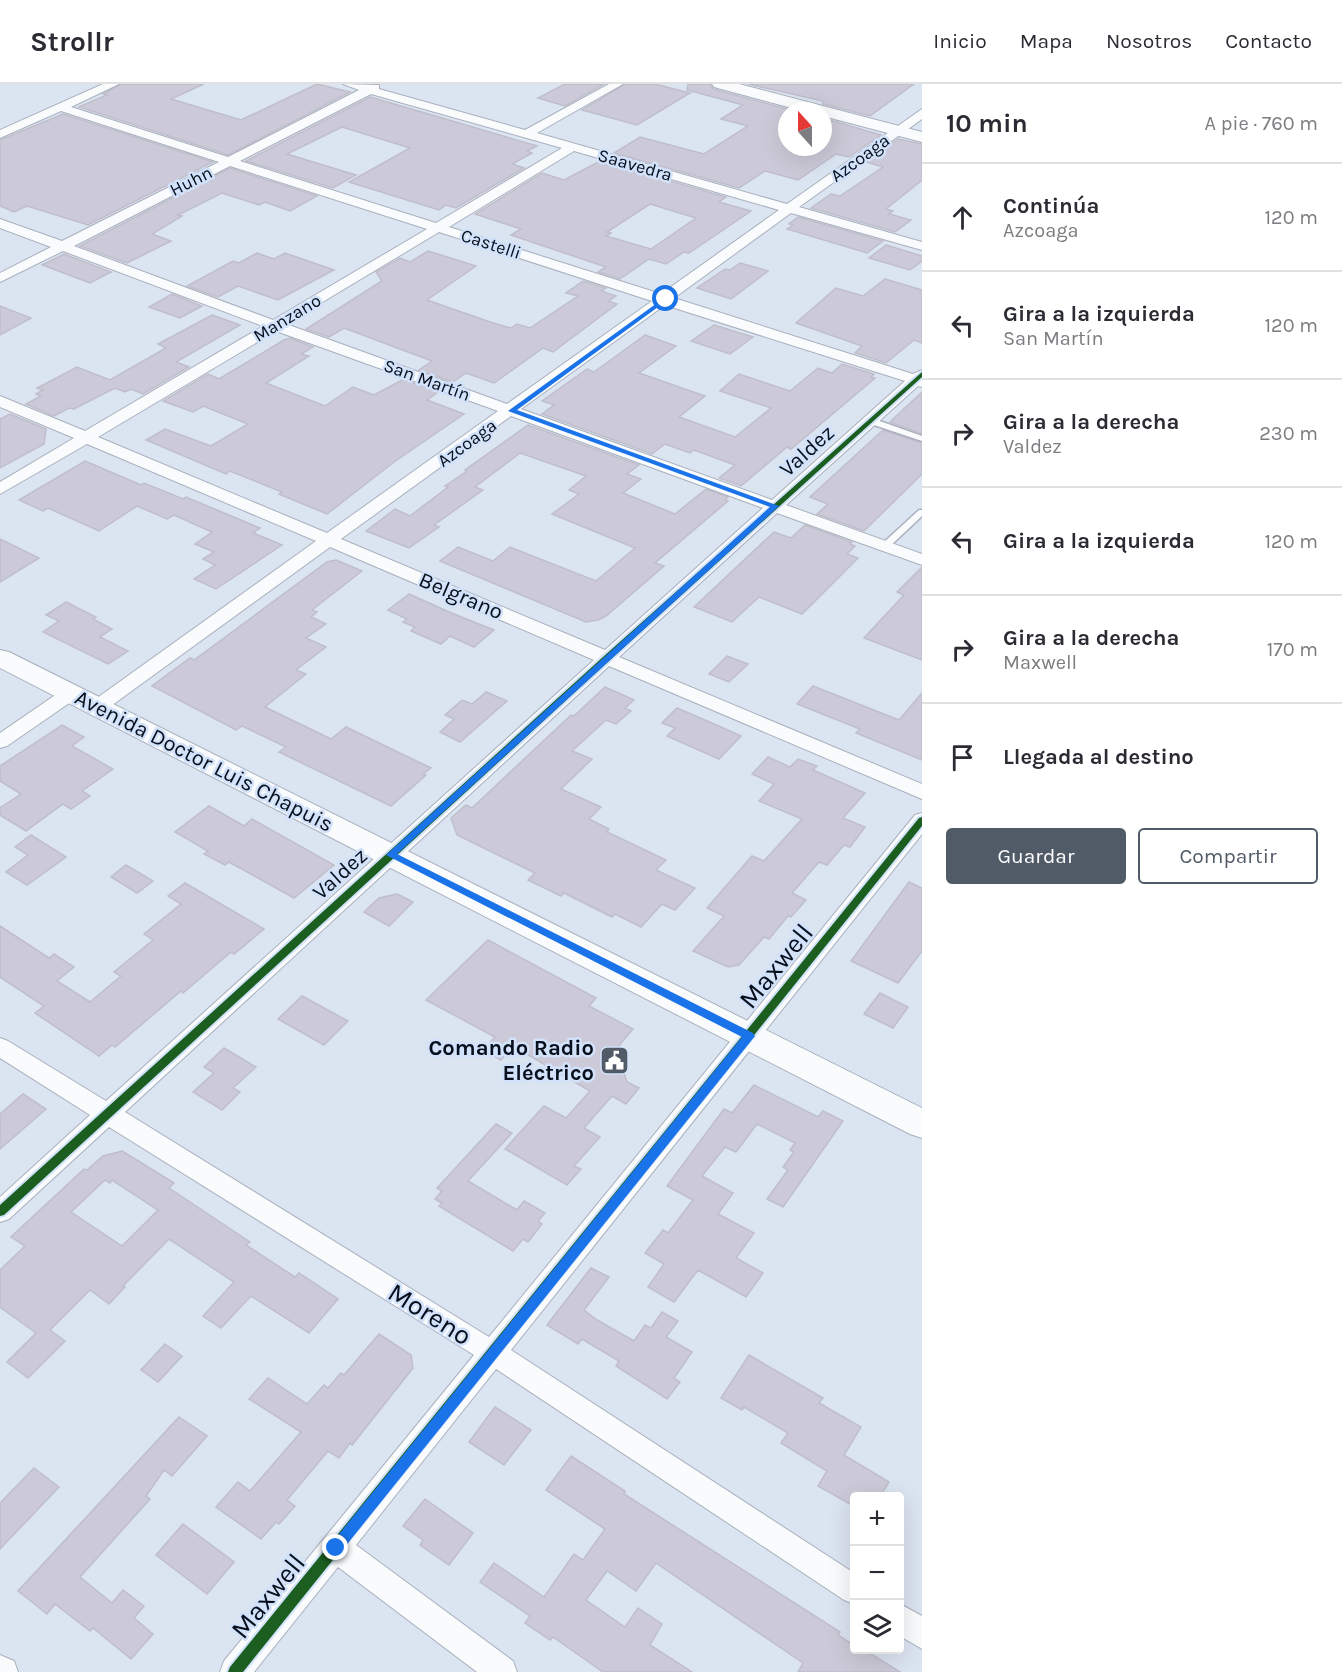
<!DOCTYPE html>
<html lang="es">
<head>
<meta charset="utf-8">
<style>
  :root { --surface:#fff; --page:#f7f7f7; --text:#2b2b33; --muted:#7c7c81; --line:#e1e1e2; --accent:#515a67 }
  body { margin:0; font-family:Karla,sans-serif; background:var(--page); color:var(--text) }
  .controls { position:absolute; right:18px; bottom:18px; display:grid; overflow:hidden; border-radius:6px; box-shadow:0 6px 24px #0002 }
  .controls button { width:54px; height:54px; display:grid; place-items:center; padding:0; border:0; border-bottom:2px solid var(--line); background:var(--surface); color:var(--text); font:30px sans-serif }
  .compass { position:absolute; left:778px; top:18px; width:54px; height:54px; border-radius:50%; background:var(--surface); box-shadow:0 6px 24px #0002; rotate:339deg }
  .stop { position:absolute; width:18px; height:18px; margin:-14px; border:4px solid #1a73e8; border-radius:50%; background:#fff }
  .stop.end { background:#1a73e8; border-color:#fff; box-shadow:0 2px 6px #0008 }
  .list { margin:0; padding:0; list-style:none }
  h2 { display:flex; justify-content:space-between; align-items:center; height:78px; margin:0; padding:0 24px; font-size:26px }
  h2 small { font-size:20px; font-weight:400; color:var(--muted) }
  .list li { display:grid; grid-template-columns:39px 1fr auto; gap:18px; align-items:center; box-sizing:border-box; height:108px; padding:0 24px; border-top:2px solid var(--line) }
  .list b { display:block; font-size:22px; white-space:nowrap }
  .list p { margin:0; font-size:20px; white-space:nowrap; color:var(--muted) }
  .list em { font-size:20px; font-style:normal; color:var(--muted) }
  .actions { display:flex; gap:12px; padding:18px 24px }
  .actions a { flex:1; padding:14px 0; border:2px solid var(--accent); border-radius:6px; text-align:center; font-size:21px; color:var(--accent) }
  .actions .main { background:var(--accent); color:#fff }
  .icon { flex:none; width:33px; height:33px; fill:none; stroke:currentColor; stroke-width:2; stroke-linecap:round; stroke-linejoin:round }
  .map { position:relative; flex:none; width:922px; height:1588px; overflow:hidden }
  header { display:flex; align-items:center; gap:36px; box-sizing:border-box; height:84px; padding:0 30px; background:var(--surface); border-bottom:2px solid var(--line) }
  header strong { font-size:28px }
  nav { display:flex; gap:33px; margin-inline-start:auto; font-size:21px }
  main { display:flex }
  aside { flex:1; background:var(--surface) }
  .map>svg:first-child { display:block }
  .building { fill:#cccad8; stroke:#c0becb; stroke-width:1.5; fill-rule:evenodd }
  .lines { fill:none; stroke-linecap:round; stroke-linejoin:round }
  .service-casing { stroke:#a8b0bd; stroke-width:3 }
  .minor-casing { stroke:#a8b0bd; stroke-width:2 }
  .secondary-casing { stroke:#a8b0bd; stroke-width:2 }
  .service { fill:#fafbfd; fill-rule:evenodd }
  .minor { fill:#fafbfd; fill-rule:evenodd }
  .secondary { fill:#fafbfd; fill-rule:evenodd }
  .cycleway-casing { stroke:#d2e2fa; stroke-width:4 }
  .cycleway { fill:#1b5e20; fill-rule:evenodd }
  .route { fill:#1a73e8 }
  .labels { text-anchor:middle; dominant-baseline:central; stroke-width:5; stroke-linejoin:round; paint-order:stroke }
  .far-street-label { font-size:18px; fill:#070f1c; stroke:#d2e2fa }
  .street-label { font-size:22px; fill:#070f1c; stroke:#d2e2fa }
  .poi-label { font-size:22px; font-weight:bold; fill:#070f1c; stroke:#d2e2fa; text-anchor:end }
  .near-street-label { font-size:27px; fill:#070f1c; stroke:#d2e2fa }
</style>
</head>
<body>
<header>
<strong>Strollr</strong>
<nav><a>Inicio</a><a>Mapa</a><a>Nosotros</a><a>Contacto</a></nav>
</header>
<main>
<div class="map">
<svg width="922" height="1588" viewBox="0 0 922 1588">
  <rect width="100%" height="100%" fill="#dbe4f1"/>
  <!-- building -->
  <g class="building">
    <polygon points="121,0 204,0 171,15 241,36 317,0 350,8 228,71 79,23 107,11 103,10"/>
    <polygon points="565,0 604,0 565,22 538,14"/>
    <polygon points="625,0 655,0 690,9 637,41 582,26"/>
    <polygon points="688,0 710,0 713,5 787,25 787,63 823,63 823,34 881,51 849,73 836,70 798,96 765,87 739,104 614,69 640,53 704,70 748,42 721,35 743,21 687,6"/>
    <polygon points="748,0 914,0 870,32 823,20 823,17"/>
    <polygon points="370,13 432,31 537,62 527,67 532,69 512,80 524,84 456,124 446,121 439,126 349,98 410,64 342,43 287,70 356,91 333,104 246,77"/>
    <polygon points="63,30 213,78 88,141 27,122 14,128 0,122 0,56"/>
    <polygon points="898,55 922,60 922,96 886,125 893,127 889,130 911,136 895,148 811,124 831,110 840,112 883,83 866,78"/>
    <path d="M600 77 726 113 719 118 751 127 689 169 684 168 666 180 649 175 620 195 598 188 606 183 511 151 521 145 475 130 542 89 564 96ZM650 120 696 134 651 165 606 152 611 149 607 148Z"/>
    <polygon points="230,84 317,112 290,127 265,118 259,121 222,109 178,131 182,132 152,150 171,157 127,179 80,162"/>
    <polygon points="798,133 883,157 867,169 787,145 793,141 789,140"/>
    <polygon points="886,161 922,172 922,177 910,186 869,174"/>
    <polygon points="428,167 476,182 427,216 490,238 511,244 517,240 530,244 578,212 566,209 583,197 606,204 601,207 616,212 608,217 617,220 553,268 543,264 494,299 466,289 453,298 419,286 432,277 344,244 329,253 306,245 382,197 376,188 400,174 410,178"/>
    <polygon points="257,169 274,175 285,169 334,186 278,216 238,202 218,213 187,202 233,177 239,179"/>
    <polygon points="64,170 111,188 90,199 42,181"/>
    <polygon points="740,179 768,187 731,215 697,204 725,185 730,186"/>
    <polygon points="885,195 922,206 922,259 914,256 886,279 855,269 862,262 796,239 836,204 863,212"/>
    <polygon points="172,210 202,222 180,234 149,223"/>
    <polygon points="0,222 31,234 0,251"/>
    <polygon points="212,231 240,241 176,278 189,283 143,310 131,305 125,308 115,304 74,325 69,324 54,332 26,320 41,312 36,310 43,306 37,304 77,283 110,296 166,264 158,260"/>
    <polygon points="714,241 753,253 730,270 691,257"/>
    <polygon points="645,251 676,262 639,289 705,312 679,333 735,353 771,324 720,307 739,290 790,307 818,284 832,289 842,280 874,290 871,293 875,294 791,365 787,363 741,402 719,394 735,381 694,366 690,369 665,360 652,370 542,330 554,321 542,317 587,285 594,288"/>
    <polygon points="290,254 313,263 301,270 309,272 266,299 325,322 353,303 374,311 404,295 438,308 427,316 464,330 394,378 327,430 279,410 282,408 230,387 226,390 146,356 165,345 211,362 248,340 203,322 193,328 163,317 208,290 219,295 284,256"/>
    <polygon points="922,308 922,350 890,338"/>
    <polygon points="10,330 46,345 44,360 0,384 0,335"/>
    <polygon points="528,341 639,381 627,390 641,395 623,409 675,430 706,405 728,413 725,416 728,417 655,479 664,482 606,532 598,536 586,538 440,477 458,463 493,477 510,463 596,497 635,464 552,430 579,410 569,406 586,392 520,369 475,403 483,406 434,441 439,443 409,464 366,447 395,425 410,432 448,403 445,402 467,387 465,386"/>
    <polygon points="883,346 922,359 922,390 864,447 817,430 828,420 810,413"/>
    <polygon points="85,377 141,401 144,399 183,415 186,413 260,444 253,449 282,461 216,505 194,495 215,481 203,475 214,468 195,460 212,448 174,431 167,435 137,422 99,447 48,424 43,427 19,416"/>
    <polygon points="805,441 852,458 850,460 855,462 847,470 858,474 802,530 759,513 732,538 694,523 774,448 791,454"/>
    <polygon points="0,455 39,474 0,498"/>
    <polygon points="336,476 362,487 312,526 317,528 311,533 326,540 306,554 326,563 296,586 306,590 265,623 331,655 346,643 431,684 423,690 426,691 391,722 279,668 286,663 242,642 236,646 152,602 190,574 194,576 327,478"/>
    <polygon points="922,483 922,576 864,554 904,511 897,508"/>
    <polygon points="409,510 449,528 494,546 474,563 450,552 441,560 411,547 415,543 403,538 407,535 388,526"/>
    <polygon points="66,518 96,533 93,535 112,545 100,553 128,567 108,580 43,548 59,537 46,531"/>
    <polygon points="727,572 748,580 729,598 709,590"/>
    <polygon points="813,602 899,636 922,609 922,676 856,649 860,645 797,620"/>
    <polygon points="605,603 634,616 625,624 631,627 616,640 606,636 572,667 592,675 561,705 601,723 589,735 609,745 607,748 666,776 656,786 695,804 675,826 662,820 641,843 615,830 612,833 564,809 561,812 528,796 535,789 457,751 451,734 466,721 472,724 571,631 574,632"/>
    <polygon points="486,608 507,617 460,658 440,648 454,635 445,631 462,616 472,620"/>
    <polygon points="677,624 721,643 741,652 719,675 667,652 675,644 662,639"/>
    <polygon points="62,641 84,653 72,662 113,685 82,707 90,712 71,725 63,720 26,747 0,731 0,724 21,710 0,697 0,682"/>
    <polygon points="768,673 790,683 798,675 817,682 813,686 865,709 843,734 865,743 850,763 844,761 827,781 819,778 792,809 806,816 791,833 788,832 769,855 764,853 739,881 728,883 693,867 724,832 707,824 752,772 764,777 802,735 759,717 774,700 752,690"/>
    <polygon points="209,722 244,742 252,735 334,781 294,814 229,778 225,781 204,770 208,767 175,748"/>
    <polygon points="31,751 66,773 27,801 6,788 28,771 15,763"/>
    <polygon points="126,781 153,797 137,809 111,793"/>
    <polygon points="909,798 922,804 922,867 898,899 851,877"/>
    <polygon points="185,799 264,845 234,870 231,868 183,909 181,907 115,963 112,961 99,972 35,929 44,922 0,893 0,842 49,874 54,870 74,883 57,897 90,918 121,892 114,888 153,856 144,850 181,820 168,812"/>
    <polygon points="397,810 413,818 389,842 364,828 379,814"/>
    <polygon points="488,856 596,914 589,922 633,945 616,965 627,998 639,1004 626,1020 612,1012 584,1044 600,1053 574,1082 581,1085 567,1101 505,1065 544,1022 566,1034 590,1007 513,962 501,976 483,966 495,953 426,916"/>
    <polygon points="880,909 908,923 893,944 864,930"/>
    <polygon points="302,912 348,937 324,961 278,935"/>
    <polygon points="224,964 256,983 233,1004 240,1008 222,1026 193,1008 214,989 204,983"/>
    <polygon points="754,1001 818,1033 823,1027 843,1037 783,1123 767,1115 788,1086 783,1083 794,1068 790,1066 795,1059 757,1040 736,1068 725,1063 702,1092 733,1109 718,1130 754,1149 736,1174 763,1189 746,1213 698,1186 674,1218 648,1203 664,1180 645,1169 663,1146 668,1149 693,1116 667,1102 724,1025 732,1029"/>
    <polygon points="23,1010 46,1025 0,1065 0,1030"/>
    <polygon points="496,1040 512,1049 468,1097 517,1126 524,1117 545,1129 538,1137 542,1140 528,1158 523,1155 513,1167 439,1122 442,1119 435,1115 442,1107 437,1104"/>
    <path d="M122 1067 174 1099 169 1104 250 1158 246 1161 295 1193 299 1189 338 1215 309 1249 251 1212 221 1244 203 1232 234 1198 169 1155 123 1202 125 1203 109 1220 90 1206 50 1246 65 1257 28 1294 7 1278 36 1249 0 1223V1186L25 1162 11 1153 84 1085 87 1086 103 1072ZM105 1096 110 1099 112 1096 158 1126 122 1162 71 1128Z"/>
    <polygon points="591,1184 609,1193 584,1226 597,1236 634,1257 645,1241 651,1244 662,1228 678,1237 666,1253 692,1268 674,1294 680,1298 667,1315 616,1282 619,1277 582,1255 578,1260 547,1241"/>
    <polygon points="379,1250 411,1271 413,1284 352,1361 350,1359 339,1374 328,1367 287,1416 295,1422 279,1440 276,1438 261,1455 216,1423 238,1398 250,1407 301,1348 249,1315 268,1294 307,1320 324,1301 328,1304 341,1289 344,1291"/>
    <polygon points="165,1260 182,1272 158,1298 141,1286"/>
    <polygon points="749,1271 823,1314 819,1319 861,1343 844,1371 889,1398 880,1413 855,1413 855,1423 818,1402 827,1387 781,1359 788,1349 744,1323 742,1326 721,1314"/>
    <polygon points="495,1323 531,1346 504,1381 469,1358"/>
    <polygon points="179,1333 207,1352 172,1392 164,1386 146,1412 150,1415 80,1493 112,1519 123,1506 144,1522 134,1534 153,1550 131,1575 93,1544 90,1547 55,1520 47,1530 18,1507"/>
    <polygon points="571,1372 625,1407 624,1410 840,1548 838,1551 855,1562 855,1566 865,1566 900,1588 798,1588 803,1579 656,1479 636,1507 607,1487 586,1516 625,1543 638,1524 662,1540 650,1561 692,1588 603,1588 553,1553 550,1556 525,1539 530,1532 480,1498 494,1479 544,1513 574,1470 583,1476 605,1445 546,1406"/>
    <polygon points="34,1384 59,1403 0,1465 0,1419"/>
    <polygon points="425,1415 473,1449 449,1481 420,1461 423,1456 403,1442"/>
    <polygon points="183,1440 234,1478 207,1510 156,1471"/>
  </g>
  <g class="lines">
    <defs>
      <g id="service">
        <polygon points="868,335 874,335 922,352 922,357 868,339"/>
        <polygon points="919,426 922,426 922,432 888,464 882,464 882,460"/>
      </g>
      <g id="minor">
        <path d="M103 0H119L71 23 228 73 359 6 343 0 379 1V5L525 46 609 0H623L537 49 787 120 922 25V35L799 123 922 158V166L791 129 674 214 913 290 922 286V303L918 302 786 421 922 470V481L777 429 619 573 922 700V715L609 582 125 1028 489 1253 915 731 922 729V750L511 1266 854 1489V1520L844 1516 496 1285 356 1461 513 1577 517 1588H477L338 1483 254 1588H220L224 1577 474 1271 109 1043 9 1135 0 1138V1113L90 1031 0 974V954L8 957 106 1017 594 576 330 463 104 627H90L88 623 90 619 316 457 87 360 0 410V398L74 354 0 323V312L85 347 263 242 63 167 0 198V189L51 163 0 144V135L62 157 219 78 61 27 0 54V46ZM371 10 562 64 436 139 240 77ZM574 67 779 126 661 210 449 143ZM230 82 427 145 273 236 74 162ZM439 148 652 217 507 320 286 240ZM665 221 905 297 772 416 521 325ZM276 247 498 327 327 449 98 353ZM511 332 763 424 605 566 341 455Z"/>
        <polygon points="71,603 78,605 80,609 78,613 7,662 0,664 0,649 64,605"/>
        <polygon points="900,1520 922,1532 922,1565 900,1552"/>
        <polygon points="0,1571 14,1577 18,1588 0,1588"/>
      </g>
      <g id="secondary">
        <polygon points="712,0 739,0 922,48 922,58 823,32 823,27 803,27 714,3"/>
        <polygon points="0,566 9,568 922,1024 922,1054 910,1050 0,584"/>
      </g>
    </defs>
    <!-- service casing -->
    <use href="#service" class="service-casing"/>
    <!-- minor casing -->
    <use href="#minor" class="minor-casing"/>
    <!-- secondary casing -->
    <use href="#secondary" class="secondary-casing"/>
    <!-- service -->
    <use href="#service" class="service"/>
    <!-- minor -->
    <use href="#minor" class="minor"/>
    <!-- secondary -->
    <use href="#secondary" class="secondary"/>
    <defs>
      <g id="cycleway">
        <polygon points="922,288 922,293 609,577 4,1131 0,1132 0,1121 603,573"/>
        <polygon points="922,733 922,742 243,1588 228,1588 230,1583 919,734"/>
      </g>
    </defs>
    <!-- cycleway casing -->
    <use href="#cycleway" class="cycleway-casing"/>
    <!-- cycleway -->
    <use href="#cycleway" class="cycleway"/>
  </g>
  <!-- route -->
  <polygon class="route" points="664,214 669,215 517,326 779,422 397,770 753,949 755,952 340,1469 336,1471 331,1469 329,1464 331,1460 742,953 386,771 770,423 508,327"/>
  <!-- icons -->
  <defs>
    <symbol id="civic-square" viewBox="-11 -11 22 22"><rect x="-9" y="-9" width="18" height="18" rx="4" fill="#515a67" stroke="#d2e2fa"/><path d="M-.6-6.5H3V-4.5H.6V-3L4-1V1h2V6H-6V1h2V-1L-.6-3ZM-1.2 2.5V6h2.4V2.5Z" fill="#fff"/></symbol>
  </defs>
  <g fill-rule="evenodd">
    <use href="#civic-square" x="598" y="960" width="33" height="33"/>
  </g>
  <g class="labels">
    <!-- far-street labels -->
    <g class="far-street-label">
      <text transform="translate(860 74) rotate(-36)">Azcoaga</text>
      <text transform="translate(635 81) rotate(16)">Saavedra</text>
      <text transform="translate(191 97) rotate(-27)">Huhn</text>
      <text transform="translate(491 160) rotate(18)">Castelli</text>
      <text transform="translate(287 234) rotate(-31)">Manzano</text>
      <text transform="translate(427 296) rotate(20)">San Martín</text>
      <text transform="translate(467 359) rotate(-36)">Azcoaga</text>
    </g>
    <!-- street labels -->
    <g class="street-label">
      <text transform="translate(807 367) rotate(-42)">Valdez</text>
      <text transform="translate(461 512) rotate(23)">Belgrano</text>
      <text transform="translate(204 677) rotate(27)">Avenida Doctor Luis Chapuis</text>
      <text transform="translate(340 790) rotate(-42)">Valdez</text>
    </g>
    <!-- poi labels -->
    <g class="poi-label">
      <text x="594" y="964">Comando Radio<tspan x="594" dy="25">Eléctrico</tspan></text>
    </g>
    <!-- near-street labels -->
    <g class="near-street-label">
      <text transform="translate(776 882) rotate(-51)">Maxwell</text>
      <text transform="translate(430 1230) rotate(32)">Moreno</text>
      <text transform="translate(268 1512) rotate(-51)">Maxwell</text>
    </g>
  </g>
</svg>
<div class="controls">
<button>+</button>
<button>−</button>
<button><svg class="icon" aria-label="layers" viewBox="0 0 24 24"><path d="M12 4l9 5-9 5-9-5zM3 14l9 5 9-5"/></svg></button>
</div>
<svg class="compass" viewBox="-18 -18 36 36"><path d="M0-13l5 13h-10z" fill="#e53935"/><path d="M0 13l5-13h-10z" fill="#7c7c81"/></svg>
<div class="stop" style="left:666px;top:215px"></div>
<div class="stop end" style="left:336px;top:1464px"></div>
</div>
<aside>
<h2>10 min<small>A pie · 760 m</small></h2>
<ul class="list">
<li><svg class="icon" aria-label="ahead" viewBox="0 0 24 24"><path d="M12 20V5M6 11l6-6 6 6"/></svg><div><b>Continúa</b><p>Azcoaga</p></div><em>120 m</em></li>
<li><svg class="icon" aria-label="left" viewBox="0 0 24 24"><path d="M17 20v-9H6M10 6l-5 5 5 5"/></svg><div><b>Gira a la izquierda</b><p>San Martín</p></div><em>120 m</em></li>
<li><svg class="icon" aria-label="right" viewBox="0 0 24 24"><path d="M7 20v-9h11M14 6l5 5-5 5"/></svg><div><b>Gira a la derecha</b><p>Valdez</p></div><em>230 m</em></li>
<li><svg class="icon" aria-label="left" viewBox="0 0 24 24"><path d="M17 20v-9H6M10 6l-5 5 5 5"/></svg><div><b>Gira a la izquierda</b></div><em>120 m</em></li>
<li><svg class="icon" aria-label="right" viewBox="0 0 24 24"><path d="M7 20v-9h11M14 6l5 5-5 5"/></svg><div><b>Gira a la derecha</b><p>Maxwell</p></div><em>170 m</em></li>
<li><svg class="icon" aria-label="arrive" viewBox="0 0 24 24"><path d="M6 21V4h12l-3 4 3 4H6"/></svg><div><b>Llegada al destino</b></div></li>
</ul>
<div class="actions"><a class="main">Guardar</a><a>Compartir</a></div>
</aside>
</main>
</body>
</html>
